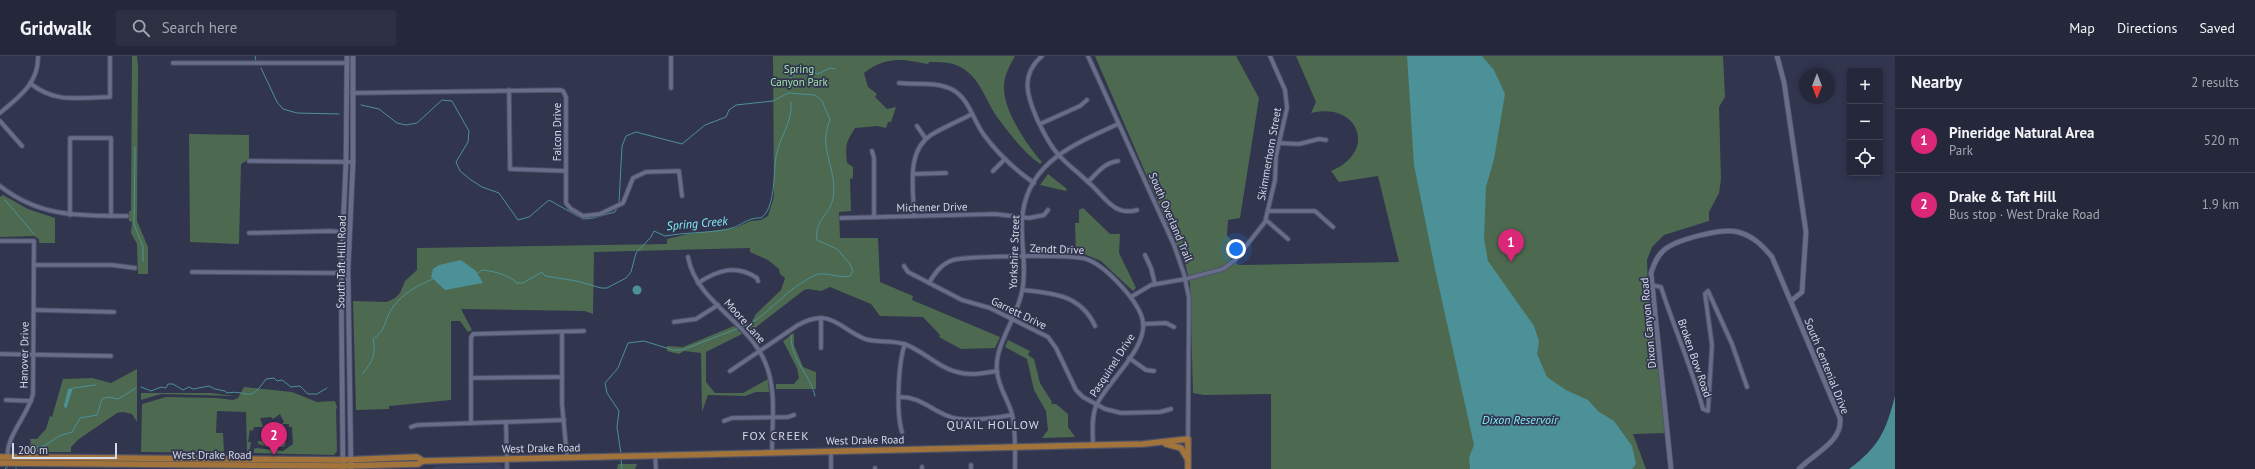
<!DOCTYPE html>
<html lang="en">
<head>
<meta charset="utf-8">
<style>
  :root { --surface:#25283a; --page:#2d3042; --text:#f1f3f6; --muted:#a3a6af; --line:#424454; --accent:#db2777 }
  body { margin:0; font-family:"PT Sans",sans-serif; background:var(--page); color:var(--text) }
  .controls { position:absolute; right:12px; top:12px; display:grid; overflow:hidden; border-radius:4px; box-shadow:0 2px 6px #0003 }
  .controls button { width:36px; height:36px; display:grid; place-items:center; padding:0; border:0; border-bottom:1px solid var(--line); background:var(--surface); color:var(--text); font:20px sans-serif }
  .compass { position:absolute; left:1799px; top:12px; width:36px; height:36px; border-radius:50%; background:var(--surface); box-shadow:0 2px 6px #0003; rotate:180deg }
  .scale { position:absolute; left:12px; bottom:10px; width:105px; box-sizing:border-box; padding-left:4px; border:2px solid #d5d9e9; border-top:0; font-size:11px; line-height:14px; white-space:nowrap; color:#d5d9e9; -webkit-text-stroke:3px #31354e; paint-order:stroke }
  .you { position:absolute; left:1236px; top:193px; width:14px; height:14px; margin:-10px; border:3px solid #fff; border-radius:50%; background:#1a73e8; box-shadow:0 0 0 6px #1a73e833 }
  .badge { display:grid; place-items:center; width:26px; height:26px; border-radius:50%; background:var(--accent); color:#fff; font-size:13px; font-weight:700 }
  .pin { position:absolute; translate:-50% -33px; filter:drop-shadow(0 1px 2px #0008) }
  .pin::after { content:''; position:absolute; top:21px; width:14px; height:12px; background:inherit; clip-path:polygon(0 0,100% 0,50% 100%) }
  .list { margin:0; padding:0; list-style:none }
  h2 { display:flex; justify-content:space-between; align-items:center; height:52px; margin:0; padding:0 16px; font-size:17px }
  h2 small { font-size:13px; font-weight:400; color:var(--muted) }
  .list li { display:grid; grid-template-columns:26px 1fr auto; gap:12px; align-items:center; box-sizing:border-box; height:64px; padding:0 16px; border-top:1px solid var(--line) }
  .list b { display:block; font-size:15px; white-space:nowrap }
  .list p { margin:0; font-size:13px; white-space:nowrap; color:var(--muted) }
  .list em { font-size:13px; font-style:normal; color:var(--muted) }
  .icon { flex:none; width:22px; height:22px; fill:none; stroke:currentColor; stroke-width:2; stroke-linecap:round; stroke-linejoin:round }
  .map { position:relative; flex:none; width:1895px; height:413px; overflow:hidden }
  header { display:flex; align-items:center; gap:24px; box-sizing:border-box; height:56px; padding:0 20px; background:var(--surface); border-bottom:1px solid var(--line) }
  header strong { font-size:19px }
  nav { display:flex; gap:22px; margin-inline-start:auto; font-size:14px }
  .search { width:280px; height:36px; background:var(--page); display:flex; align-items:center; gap:10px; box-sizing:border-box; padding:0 14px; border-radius:4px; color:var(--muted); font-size:15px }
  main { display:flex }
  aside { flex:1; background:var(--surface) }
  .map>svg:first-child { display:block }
  .built { fill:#383e5d }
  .green { fill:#4d6a51 }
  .water { fill:#4c9197 }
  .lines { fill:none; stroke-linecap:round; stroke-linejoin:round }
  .stream { stroke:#4c9197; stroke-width:1 }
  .street-casing { stroke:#4e5267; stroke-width:5.5 }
  .secondary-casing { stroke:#4e5267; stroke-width:6 }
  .primary-casing { stroke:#4e5267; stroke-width:8 }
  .street { stroke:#686e8a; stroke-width:3.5 }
  .secondary { stroke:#686e8a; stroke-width:4.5 }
  .primary { stroke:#a2733a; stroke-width:5.5 }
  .labels { text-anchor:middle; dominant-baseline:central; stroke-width:3.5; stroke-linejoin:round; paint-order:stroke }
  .park-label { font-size:11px; fill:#a2e3ac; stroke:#31354e }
  .street-label { font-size:11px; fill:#d5d9e9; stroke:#31354e }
  .water-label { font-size:12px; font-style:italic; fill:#82eef7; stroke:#31354e }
  .neighbourhood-label { font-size:12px; letter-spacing:1px; fill:#d5d9e9; stroke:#31354e }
</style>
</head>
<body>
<header>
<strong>Gridwalk</strong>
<div class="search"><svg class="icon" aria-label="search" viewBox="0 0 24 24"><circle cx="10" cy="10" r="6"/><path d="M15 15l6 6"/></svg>Search here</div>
<nav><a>Map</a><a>Directions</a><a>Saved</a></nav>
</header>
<main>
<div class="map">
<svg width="1895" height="413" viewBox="0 0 1895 413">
  <rect width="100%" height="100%" fill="#31354e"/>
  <!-- built -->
  <polygon class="built" points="498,408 503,410 504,413 432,413 435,410"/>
  <!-- green -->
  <g class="green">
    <polygon points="132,0 137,0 138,10 137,165 148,191 148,218 138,218 137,188 131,177 132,166 129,165 129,155 131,155"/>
    <path d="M773 0H1015C1010 9 1005 18 1004 29 1002 52 1027 90 1042 106L1040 108C1023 96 1010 78 997 61 984 42 979 16 953 8 946 6 937 6 929 6L928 8C901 3 887 0 864 17L868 31 877 38 875 41 887 53 896 51 891 66H888L886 72 877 70 855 72C846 87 845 88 847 107L853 111V122L850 123 851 155 839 156 840 182H878L880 226 913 240 912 244 1000 281 995 292 961 293 939 281 940 279 923 261 880 260 871 248 830 231 821 235 808 233 804 234 751 275 745 269 751 267 756 258 781 234 785 222 780 218 779 213 768 204 750 196V192L594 196 593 258 585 255 461 253 472 274 468 276 460 265H451V344L389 350V353L356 354 353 245 387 246 395 242 400 237 405 225 417 214V192L667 188V183L688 178 735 172 751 165 761 164 768 160 774 141Z"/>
    <path d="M1095 0H1236L1259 42 1240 162 1228 164 1227 180 1240 192 1230 204 1239 209 1399 206 1378 120 1339 126 1331 115C1378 96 1359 45 1311 57L1316 46 1296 0H1723L1725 41 1719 51 1721 123 1719 137 1709 156V165L1664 179 1652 191 1647 204 1648 233 1666 377 1633 378 1646 413H1271V338L1204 339 1193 337 1190 228 1186 211Z"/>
    <polygon points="189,78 249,79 249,103 241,108 239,188 190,186"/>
    <polygon points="1048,118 1067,133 1066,135 1040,129"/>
    <polygon points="3,139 28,153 55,162 55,187 39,187 39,183 34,180 0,181 0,141"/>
    <polygon points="1083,152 1110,178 1120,178 1119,197 1136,232 1133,235 1101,205 1084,198 1076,197 1075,167 1079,167 1079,154"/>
    <polygon points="734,270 742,278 706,296 706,326 715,337 743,337 768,323 769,336 756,336 745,340 708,339 702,356 701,297 684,295 679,298 667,295 667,290 683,291"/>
    <polygon points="794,277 794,289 803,311 816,316 816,333 776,333 776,328 794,328 799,322 797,312 783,285"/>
    <polygon points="1008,284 1030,295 1028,299 1034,303 1040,327 1052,346 1051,348 1056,348 1068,358 1068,371 1075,381 1042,382 1048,374 1046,355 1034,334 1027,303 1005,291"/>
    <polygon points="137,313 137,366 132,358 123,356 117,357 79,383 71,391 71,396 22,396 31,388 30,383 37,383 46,373 50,360 52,361 63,323 92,322 111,327"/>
    <polygon points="244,331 292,336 317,346 335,345 337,351 336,354 337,395 334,399 254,397 254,393 256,392 283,395 293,388 292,371 289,371 289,368 283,368 283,372 275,373 284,366 280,358 273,363 271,361 260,362 263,371 254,371 253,375 250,374 248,386 251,386 249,398 247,398 246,356 217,355 216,377 223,377 224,397 141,396 142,348 166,341 216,342 233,344 238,342"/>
    <polygon points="141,337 211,337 234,340 161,338 141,344"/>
    <polygon points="282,383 286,387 284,391 269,391 258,388 258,385 264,385 264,389 282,387"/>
    <polygon points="618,408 637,408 635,413 617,413"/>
  </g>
  <!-- water -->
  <g class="water">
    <polygon points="1407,0 1482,0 1494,14 1505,38 1494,103 1486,131 1484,183 1488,205 1534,270 1539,285 1537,298 1547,321 1566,334 1588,344 1599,356 1614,365 1632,390 1636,408 1632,413 1470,413 1469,402 1474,389 1435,213 1414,109"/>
    <polygon points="461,204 476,215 483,227 445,234 431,221 433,213 439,209"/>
    <circle cx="637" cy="234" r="4.5"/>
    <polygon points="73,332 66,353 64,350 68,333"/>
    <path d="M1895 340V413H1849C1879 391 1886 375 1895 340Z"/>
  </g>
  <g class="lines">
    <!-- stream -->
    <g class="stream">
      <polyline points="255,0 256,5"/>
      <polyline points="261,12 277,46 283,53 297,57 339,58"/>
      <polyline points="788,32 789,24 799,13 806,13 818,18 830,12 835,13"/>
      <polyline points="361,49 379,53 397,67 406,69 417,67 442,44 452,45 469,75 468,86 456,106 460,115 471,124 482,131 499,137 518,164 529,161 549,144 583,163 593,162 615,156 617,152"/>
      <polyline points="135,91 134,168 143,191 143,205"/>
      <polyline points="5,144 34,178"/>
      <path d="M619 147 622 90 626 80 636 76 682 88 705 69 726 61 729 54 736 49 773 45 788 37 815 39 822 45 830 64C817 93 838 112 833 142 831 157 814 164 817 184L837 193 850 208 853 215 850 220C838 223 824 214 813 220 802 226 789 235 780 244 767 254 758 266 742 271"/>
      <path d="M478 217 482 214C494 215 508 219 517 227H523L542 216 545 220 577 225 601 232H607L626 222 631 216 636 197 651 181 654 175 665 180 672 179C690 176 720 177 735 171 744 167 751 161 761 162 776 151 773 119 776 101 779 81 793 67 791 46"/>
      <path d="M791 279C790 303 810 318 815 340"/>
      <path d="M363 317C373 305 376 299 373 283 387 274 384 263 393 251 403 237 417 230 433 223"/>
      <path d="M141 331 151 335 161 331 166 332 168 328H173L183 334 189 331 193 333 209 330 215 333 225 335 227 337C249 333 248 349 266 323L274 322 277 325 282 324 291 331 300 330 308 338H317L327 332"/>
      <polyline points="73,332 95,329"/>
      <polyline points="621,398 617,371 619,355 607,337 605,327 618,312 628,287 644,285 673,294 682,294 739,272"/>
      <polyline points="22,399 28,392 44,390 59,380 72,376 80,362 97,359 102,343 108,341 118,343 136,332"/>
      <polyline points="621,403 622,413"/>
      <polyline points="5,413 9,410"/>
      <polyline points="16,413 16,412"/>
    </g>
    <defs>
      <g id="street">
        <polyline points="671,0 671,32"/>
        <path d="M1042 0C1020 19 1027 40 1037 63 1043 75 1048 87 1057 97 1066 108 1078 116 1088 126 1104 139 1113 161 1137 154"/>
        <polyline points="1088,0 1174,189 1184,218 1189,242 1188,383"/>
        <polyline points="173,7 347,7"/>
        <path d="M899 27C916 29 936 25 953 34 969 43 973 64 984 79 998 98 1014 113 1034 127"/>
        <path d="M31 28C57 48 79 41 110 41V0"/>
        <polyline points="509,34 510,113 566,115"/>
        <polyline points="352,37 560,34 563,35 566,41 566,147 571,153 583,160 600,158 623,147 633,122 646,116 679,115 682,140"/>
        <path d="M0 57C19 41 39 27 38 0"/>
        <polyline points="0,65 22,90"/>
        <polyline points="1040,68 1080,50 1087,44"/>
        <polyline points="917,70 926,83"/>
        <polyline points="1278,87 1299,88 1319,83 1326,84"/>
        <polyline points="872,95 874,102 874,161"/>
        <polyline points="249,105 353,106"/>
        <polyline points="993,115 1005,103"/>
        <polyline points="914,118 946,117"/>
        <path d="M1088 126C1098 116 1104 107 1118 105"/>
        <path d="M0 130C39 161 80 160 127 160"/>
        <polyline points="1269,155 1315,155 1333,171"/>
        <polyline points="70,159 70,82 111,82 111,160"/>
        <path d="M914 160C914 135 905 96 931 79 944 71 959 65 972 58"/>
        <polyline points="841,162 995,158 1029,162 1044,159 1048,154"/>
        <polyline points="1266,164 1288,183"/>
        <polyline points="249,177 330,175 343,176"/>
        <path d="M0 185H34L33 338C28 360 4 382 8 403"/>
        <polyline points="1145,199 1151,212 1155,228"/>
        <path d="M688 201C696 246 748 265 765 306 777 333 772 367 772 397"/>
        <polyline points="34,209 112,209 135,212"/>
        <polyline points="904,210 908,216 962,244 990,252 1048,281 1056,292 1076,334 1083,341 1105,353 1121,357 1160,356 1171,353"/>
        <polyline points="192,216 336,217 348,214"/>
        <path d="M698 227C718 214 736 208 757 222L758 225"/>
        <path d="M929 227C935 217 941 208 953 204 966 200 1072 198 1086 203 1105 209 1140 246 1143 266 1147 293 1107 326 1096 350 1091 362 1093 376 1093 389"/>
        <path d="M1651 229 1661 231C1674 272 1692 312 1703 353L1708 355 1712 289 1705 238 1708 235 1732 288 1747 331"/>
        <path d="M1023 234C1053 237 1081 239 1095 270"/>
        <polyline points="1131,241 1151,229 1185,223 1223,213 1235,204 1265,166 1275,124 1276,100 1287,52 1285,34 1270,0"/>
        <polyline points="34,254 114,256"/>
        <polyline points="674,266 696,263 718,249"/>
        <polyline points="1143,268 1166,267 1174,271"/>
        <polyline points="562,276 562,348 567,401"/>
        <polyline points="821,292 821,262"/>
        <polyline points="0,298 111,300"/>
        <polyline points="1129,302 1146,314 1154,315"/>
        <path d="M730 315 798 269C831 251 838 272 865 283 877 287 891 284 904 288 923 294 938 312 957 316 970 320 984 317 997 315"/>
        <polyline points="471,322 562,321"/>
        <path d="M900 341C920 341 930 353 948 360 964 367 995 362 1012 359"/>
        <polyline points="6,344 31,345"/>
        <polyline points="724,365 732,362 788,361 794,359"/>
        <polyline points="471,367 471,282 473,278 584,275"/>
        <polyline points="506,367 507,413"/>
        <polyline points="411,371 417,369 564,364"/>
        <path d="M902 376C896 357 898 307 905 288"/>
        <polyline points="655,399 656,413"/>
        <polyline points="971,409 971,413"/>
        <polyline points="922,411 922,413"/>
        <polyline points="875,412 875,413"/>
        <polyline points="831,413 831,395"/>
        <path d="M1015 413C1015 396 1016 375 1012 358 1008 343 998 331 997 315 994 289 1017 263 1022 235 1027 213 1021 188 1022 165 1025 107 1073 89 1118 68"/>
      </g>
      <g id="secondary">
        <polyline points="1777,0 1784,26 1806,176 1802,236 1791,245"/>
        <polyline points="343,413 341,215 346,106 347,0"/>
        <polyline points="351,413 348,214 353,106 353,0"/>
        <path d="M1671 413 1651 217C1654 208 1657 200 1664 194 1677 183 1722 172 1738 176 1753 180 1762 189 1772 201L1840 362C1843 386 1813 398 1799 413"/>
      </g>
      <g id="primary">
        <polyline points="1166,388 1181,392 1187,402"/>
        <polyline points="0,401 343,404 417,401 423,405 1143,388 1188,383 1188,413"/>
        <polyline points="0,407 343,410 418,408 423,405"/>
      </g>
    </defs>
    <!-- street casing -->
    <use href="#street" class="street-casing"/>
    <!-- secondary casing -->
    <use href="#secondary" class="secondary-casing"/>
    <!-- primary casing -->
    <use href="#primary" class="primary-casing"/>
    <!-- street -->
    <use href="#street" class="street"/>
    <!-- secondary -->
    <use href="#secondary" class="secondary"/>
    <!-- primary -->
    <use href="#primary" class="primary"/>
  </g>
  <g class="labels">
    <!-- park labels -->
    <g class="park-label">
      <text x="799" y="13">Spring<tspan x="799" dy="13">Canyon Park</tspan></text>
    </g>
    <!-- street labels -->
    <g class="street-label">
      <text transform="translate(557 76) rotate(-90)">Falcon Drive</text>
      <text transform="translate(1269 98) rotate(-80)">Skimmerhorn Street</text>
      <text transform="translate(932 151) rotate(-1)">Michener Drive</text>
      <text transform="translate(1171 161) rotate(67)">South Overland Trail</text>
      <text transform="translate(1057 193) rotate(2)">Zendt Drive</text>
      <text transform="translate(1014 196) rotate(-88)">Yorkshire Street</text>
      <text transform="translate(341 206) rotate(-89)">South Taft Hill Road</text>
      <text transform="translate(1019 257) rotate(26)">Garrett Drive</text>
      <text transform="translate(745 265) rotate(48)">Moore Lane</text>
      <text transform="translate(1648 267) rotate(-95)">Dixon Canyon Road</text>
      <text transform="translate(24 299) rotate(-89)">Hanover Drive</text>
      <text transform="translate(1695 302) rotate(71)">Broken Bow Road</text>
      <text transform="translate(1112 309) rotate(-57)">Pasquinel Drive</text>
      <text transform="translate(1827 310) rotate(68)">South Centenial Drive</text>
      <text transform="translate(865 384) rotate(-1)">West Drake Road</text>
      <text transform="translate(541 392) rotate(-1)">West Drake Road</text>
      <text x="212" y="399">West Drake Road</text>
    </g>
    <!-- water labels -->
    <g class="water-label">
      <text transform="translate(697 167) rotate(-5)">Spring Creek</text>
      <text x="1520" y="363">Dixon Reservoir</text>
    </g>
    <!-- neighbourhood labels -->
    <g class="neighbourhood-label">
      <text x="993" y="368">QUAIL HOLLOW</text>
      <text x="776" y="379">FOX CREEK</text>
    </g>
  </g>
</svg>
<div class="controls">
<button>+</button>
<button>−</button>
<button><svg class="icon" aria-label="locate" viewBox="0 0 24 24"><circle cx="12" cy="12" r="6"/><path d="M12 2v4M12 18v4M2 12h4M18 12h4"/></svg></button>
</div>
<svg class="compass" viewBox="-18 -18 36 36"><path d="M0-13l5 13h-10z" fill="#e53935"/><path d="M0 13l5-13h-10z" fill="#a3a6af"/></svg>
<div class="scale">200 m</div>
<div class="you"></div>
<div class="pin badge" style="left:1511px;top:206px">1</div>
<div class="pin badge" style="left:274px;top:399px">2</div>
</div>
<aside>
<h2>Nearby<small>2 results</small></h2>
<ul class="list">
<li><span class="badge">1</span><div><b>Pineridge Natural Area</b><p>Park</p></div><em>520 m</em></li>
<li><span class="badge">2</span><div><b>Drake &amp; Taft Hill</b><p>Bus stop · West Drake Road</p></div><em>1.9 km</em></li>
</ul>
</aside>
</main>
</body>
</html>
